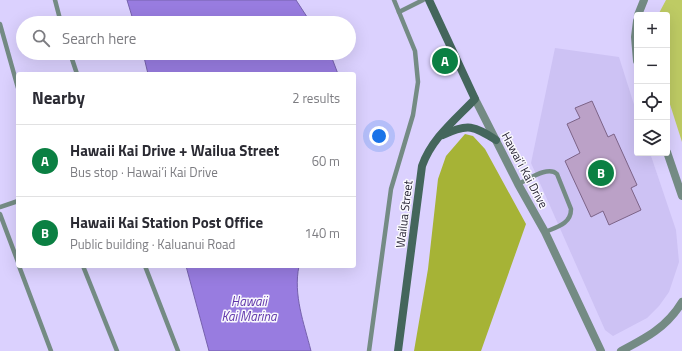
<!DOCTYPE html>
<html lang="en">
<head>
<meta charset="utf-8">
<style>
  :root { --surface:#fff; --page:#f2f2f3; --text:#2b2b33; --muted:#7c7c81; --line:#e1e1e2; --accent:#0b8043 }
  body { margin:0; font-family:"Titillium Web",sans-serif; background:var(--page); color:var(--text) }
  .controls { position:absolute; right:12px; top:12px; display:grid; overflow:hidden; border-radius:4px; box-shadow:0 4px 16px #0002 }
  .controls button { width:36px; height:36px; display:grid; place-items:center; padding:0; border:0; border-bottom:1px solid var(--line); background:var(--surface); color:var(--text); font:20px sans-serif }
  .you { position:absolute; left:379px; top:136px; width:14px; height:14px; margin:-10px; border:3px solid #fff; border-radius:50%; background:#1a73e8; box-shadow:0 0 0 6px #1a73e833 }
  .badge { display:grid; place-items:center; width:26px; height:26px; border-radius:50%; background:var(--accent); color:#fff; font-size:13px; font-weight:700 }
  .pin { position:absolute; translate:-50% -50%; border:2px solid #fff; box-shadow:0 1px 4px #0006 }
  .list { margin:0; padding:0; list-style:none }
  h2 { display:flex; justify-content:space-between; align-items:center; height:52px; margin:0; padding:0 16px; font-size:17px }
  h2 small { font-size:13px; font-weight:400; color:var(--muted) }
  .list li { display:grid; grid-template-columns:26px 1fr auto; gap:12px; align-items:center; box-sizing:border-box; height:72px; padding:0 16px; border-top:1px solid var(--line) }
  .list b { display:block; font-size:15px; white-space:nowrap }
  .list p { margin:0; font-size:13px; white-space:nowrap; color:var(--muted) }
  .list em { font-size:13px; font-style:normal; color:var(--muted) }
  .icon { flex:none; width:22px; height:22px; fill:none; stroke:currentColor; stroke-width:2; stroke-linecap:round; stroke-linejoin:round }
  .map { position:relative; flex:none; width:682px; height:351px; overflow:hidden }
  .search { position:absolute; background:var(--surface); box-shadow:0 4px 16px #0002; left:16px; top:16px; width:340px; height:44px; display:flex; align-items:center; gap:10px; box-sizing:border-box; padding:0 14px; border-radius:22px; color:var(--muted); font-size:15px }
  .panel { position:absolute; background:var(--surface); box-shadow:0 4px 16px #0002; left:16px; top:72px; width:340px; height:196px; border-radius:4px }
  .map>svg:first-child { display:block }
  .built { fill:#cdc2f4 }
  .green { fill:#becb64 }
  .forest { fill:#a6b336 }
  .water { fill:#987ce0; stroke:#7662ad }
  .building { fill:#bba1c7; stroke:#7c6387 }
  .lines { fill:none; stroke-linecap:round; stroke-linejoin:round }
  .service { stroke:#748b84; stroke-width:4.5 }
  .tertiary { stroke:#748b84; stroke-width:8 }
  .secondary { stroke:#44665c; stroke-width:8 }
  .labels { text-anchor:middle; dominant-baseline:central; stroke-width:3; stroke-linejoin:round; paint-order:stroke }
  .street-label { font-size:12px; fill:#282435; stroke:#f9f8fd }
  .water-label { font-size:13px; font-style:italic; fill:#6137ab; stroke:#f9f8fd }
</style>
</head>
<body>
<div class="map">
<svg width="682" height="351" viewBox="0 0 682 351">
  <rect width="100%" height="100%" fill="#dbd1fe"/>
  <!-- built -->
  <polygon class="built" points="555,48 619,57 637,114 637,153 650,153 676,230 679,262 669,292 659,306 647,318 613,336 605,330 531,163"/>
  <!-- green -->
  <polygon class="green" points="666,0 682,0 682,142 667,95 667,15 658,15"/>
  <!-- forest -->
  <polygon class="forest" points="465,134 473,136 485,149 526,224 481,351 414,351 428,269 438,179 446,156"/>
  <!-- water -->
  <g class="water">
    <polygon points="127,0 296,0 311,23 134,23"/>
    <polygon points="143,53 330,53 338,74 148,74"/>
    <path d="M186 266H299C293 295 304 323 311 351H209Z"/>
  </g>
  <!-- building -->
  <polygon class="building" points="592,101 608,137 614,134 637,185 631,188 641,210 609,225 603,211 591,217 565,161 580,153 567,124 580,118 575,108"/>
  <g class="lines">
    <!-- service -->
    <g class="service">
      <polyline points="55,0 61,23"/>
      <polyline points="399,12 423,0"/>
      <polyline points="0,24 18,88"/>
      <polyline points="70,53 77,74"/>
      <path d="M518 184C528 180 548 165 557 174L571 209C571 224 557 227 545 232"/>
      <polyline points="0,207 18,201"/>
      <polyline points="0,214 18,262"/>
      <polyline points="19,266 51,351"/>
      <polyline points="83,266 117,351"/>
      <polyline points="145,266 178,351"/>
      <polyline points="369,351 391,189 413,115 418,82 415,51 394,0"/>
    </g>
    <!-- tertiary -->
    <g class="tertiary">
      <polyline points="638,15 644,0"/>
      <polyline points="637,21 635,37 637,61"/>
      <polyline points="475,99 518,184 545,232 601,351"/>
      <polyline points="667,152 682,196"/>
      <path d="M621 351C646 338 667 327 682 302"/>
    </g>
    <!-- secondary -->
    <g class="secondary">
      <path d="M443 135C468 123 474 126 496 140"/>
      <path d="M398 351 422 166C432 138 455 120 475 99L429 0"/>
    </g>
  </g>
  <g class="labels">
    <!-- street labels -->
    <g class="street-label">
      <text transform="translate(525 170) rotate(62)">Hawai’i Kai Drive</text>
      <text transform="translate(404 214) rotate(-83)">Wailua Street</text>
    </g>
    <!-- water labels -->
    <g class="water-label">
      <text x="249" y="301">Hawaii<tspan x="249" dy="15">Kai Marina</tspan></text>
    </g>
  </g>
</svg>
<div class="controls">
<button>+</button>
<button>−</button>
<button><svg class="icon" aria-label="locate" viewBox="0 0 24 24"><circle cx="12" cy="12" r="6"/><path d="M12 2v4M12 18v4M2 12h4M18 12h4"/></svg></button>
<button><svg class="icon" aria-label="layers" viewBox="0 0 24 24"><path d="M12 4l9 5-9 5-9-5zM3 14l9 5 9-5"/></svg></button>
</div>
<div class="you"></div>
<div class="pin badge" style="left:445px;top:61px">A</div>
<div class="pin badge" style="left:601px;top:173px">B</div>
<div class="search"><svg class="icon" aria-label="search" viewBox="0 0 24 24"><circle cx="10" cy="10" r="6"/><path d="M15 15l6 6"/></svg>Search here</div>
<section class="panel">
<h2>Nearby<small>2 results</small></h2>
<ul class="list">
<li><span class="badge">A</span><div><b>Hawaii Kai Drive + Wailua Street</b><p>Bus stop · Hawai’i Kai Drive</p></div><em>60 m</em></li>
<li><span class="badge">B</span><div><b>Hawaii Kai Station Post Office</b><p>Public building · Kaluanui Road</p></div><em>140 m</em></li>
</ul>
</section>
</div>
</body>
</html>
